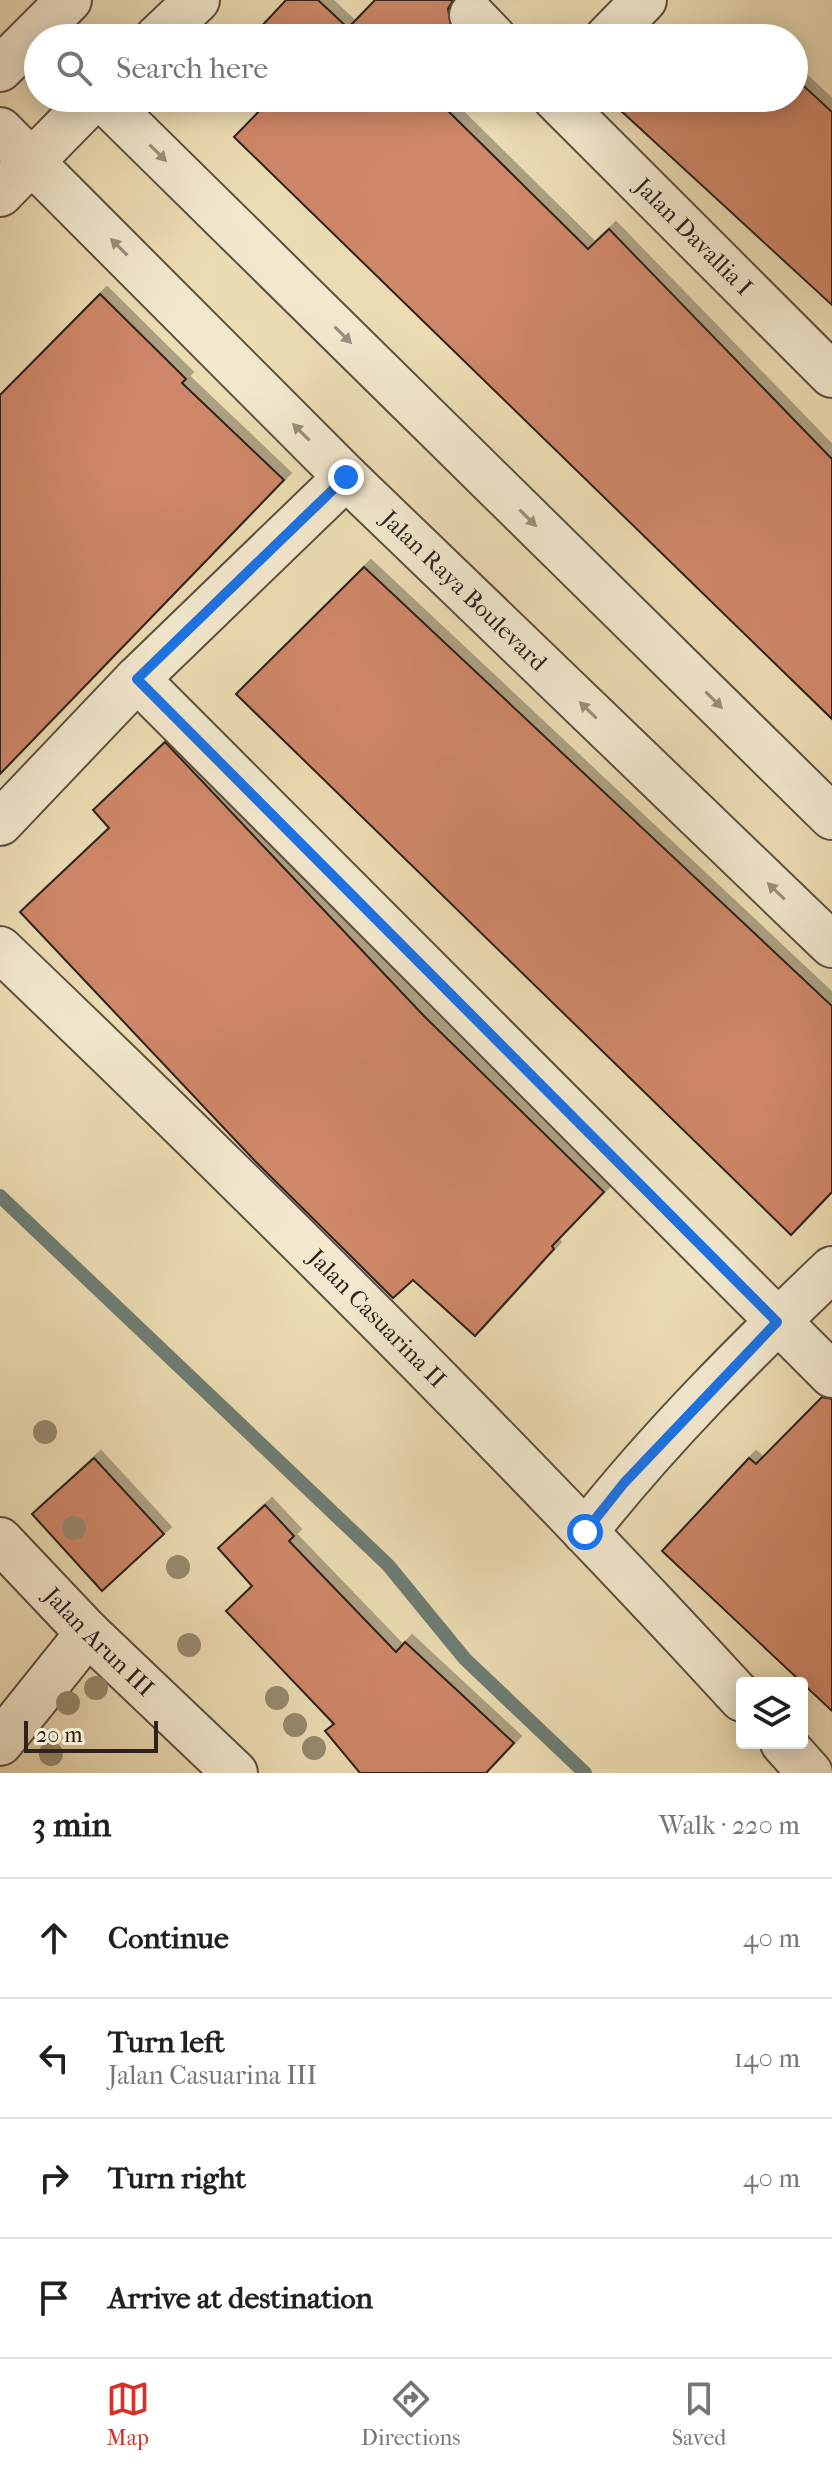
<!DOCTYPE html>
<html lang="en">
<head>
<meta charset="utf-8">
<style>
  :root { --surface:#fff; --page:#f2f2f2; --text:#202124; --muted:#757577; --line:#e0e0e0; --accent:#d93025 }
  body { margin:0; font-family:"IM FELL French Canon",serif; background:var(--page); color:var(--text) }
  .controls { position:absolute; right:24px; bottom:24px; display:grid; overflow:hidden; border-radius:8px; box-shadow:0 4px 20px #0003 }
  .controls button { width:72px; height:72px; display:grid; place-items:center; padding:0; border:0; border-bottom:2px solid var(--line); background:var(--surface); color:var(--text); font:40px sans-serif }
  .scale { position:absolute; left:24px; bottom:20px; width:134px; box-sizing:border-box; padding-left:8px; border:4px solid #2e221d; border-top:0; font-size:22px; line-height:28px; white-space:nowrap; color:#2e221d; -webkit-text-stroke:6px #f3e8ce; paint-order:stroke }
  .stop { position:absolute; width:24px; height:24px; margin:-18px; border:6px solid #1a73e8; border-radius:50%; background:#fff }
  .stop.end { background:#1a73e8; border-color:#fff; box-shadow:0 2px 8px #0008 }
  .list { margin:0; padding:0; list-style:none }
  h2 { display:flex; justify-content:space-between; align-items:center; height:104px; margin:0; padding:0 32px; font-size:34px }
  h2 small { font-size:26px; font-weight:400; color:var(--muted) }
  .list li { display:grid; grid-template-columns:52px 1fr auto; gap:24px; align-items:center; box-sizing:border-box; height:120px; padding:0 32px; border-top:2px solid var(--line) }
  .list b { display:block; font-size:30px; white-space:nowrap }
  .list p { margin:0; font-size:26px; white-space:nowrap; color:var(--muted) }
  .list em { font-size:26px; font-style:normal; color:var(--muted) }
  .icon { flex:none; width:44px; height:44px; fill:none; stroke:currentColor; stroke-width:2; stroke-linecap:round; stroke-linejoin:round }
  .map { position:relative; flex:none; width:832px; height:1773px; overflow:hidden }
  .search { position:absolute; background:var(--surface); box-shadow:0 4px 20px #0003; left:24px; right:24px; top:24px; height:88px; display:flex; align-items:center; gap:20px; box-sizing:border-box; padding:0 28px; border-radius:44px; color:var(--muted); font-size:30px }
  .sheet { height:584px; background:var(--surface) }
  nav { display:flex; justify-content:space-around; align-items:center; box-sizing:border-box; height:112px; border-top:2px solid var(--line); background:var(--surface); font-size:22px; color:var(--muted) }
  nav a { display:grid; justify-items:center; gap:4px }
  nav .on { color:var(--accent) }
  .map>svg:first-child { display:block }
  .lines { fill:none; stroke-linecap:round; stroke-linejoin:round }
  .stream { stroke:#6e7e74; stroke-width:14 }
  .building { fill:#ce8768; stroke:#2e221d; stroke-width:2; filter:url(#shadow) }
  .street-casing { stroke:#5e5042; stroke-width:48 }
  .street { stroke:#f3e8ce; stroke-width:44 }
  .tree { fill:#978b6f }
  .oneway { fill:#9a8f7e }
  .route { stroke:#1a73e8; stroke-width:10 }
  .labels { text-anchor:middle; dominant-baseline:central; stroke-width:7; stroke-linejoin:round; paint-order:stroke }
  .street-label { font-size:24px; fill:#2e221d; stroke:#f3e8ce }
</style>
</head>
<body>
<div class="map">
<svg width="832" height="1773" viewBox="0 0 832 1773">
  <defs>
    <filter id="shadow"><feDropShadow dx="7" dy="-7" stdDeviation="0" flood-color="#0004"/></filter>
  </defs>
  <rect width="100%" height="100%" fill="#ecdcb3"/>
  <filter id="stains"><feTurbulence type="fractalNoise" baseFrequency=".0025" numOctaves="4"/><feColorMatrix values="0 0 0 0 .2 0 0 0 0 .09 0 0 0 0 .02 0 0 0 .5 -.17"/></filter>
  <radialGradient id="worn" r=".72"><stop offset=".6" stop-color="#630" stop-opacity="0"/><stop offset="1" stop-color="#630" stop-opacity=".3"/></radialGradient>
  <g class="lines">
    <!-- stream -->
    <polyline class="stream" points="0,1196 388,1565 465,1659 585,1773"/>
  </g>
  <!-- building -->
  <g class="building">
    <polygon points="286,0 318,0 348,28 375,0 453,0 448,9 451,27 440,38 267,38 258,30"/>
    <polygon points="794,77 832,112 832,305 607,98 794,98"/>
    <polygon points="272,98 435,98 588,249 609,229 832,459 832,719 234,137"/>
    <polygon points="100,294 186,379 182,383 284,480 0,774 0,395"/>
    <polygon points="364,567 832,1006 832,1192 791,1235 236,694"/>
    <polygon points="165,742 424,1016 604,1192 552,1246 554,1249 475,1336 413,1280 393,1298 255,1161 20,912 109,828 93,810"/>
    <polygon points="822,1397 832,1399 832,1711 662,1551 749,1458 756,1464"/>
    <polygon points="94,1458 164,1534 102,1591 32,1514"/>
    <polygon points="265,1505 294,1536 289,1541 396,1652 405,1642 514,1743 486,1773 360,1773 325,1731 334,1724 226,1611 252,1586 218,1548"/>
  </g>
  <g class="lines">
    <defs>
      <g id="street">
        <polyline points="472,15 494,38"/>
        <polyline points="157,38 197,0"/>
        <polyline points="607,38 644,0"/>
        <polyline points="0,69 69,0"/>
        <polyline points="102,98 832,817"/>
        <path id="s1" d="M555 98 832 375"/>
        <path id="s2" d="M0 130 346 477 832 945"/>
        <polyline points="0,194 94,98"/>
        <polyline points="137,679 832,1375"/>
        <polyline points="0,823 137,679 346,477"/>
        <path id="s3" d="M0 949C254 1192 504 1440 742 1699"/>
        <path d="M585 1532C660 1437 745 1352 832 1269"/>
        <path id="s4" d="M0 1540 88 1633 235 1773"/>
        <polyline points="0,1743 88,1633"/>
        <polyline points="783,1743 810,1773"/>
      </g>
    </defs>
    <!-- street casing -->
    <use href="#street" class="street-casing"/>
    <!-- street -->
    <use href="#street" class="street"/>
  </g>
  <!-- trees -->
  <g class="tree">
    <circle cx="45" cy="1432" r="12"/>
    <circle cx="74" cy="1528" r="12"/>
    <circle cx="178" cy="1567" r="12"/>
    <circle cx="189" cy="1645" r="12"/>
    <circle cx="96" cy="1688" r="12"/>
    <circle cx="277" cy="1698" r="12"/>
    <circle cx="68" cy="1703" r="12"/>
    <circle cx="295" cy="1725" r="12"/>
    <circle cx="314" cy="1748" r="12"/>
    <circle cx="51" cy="1754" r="12"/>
  </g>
  <!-- one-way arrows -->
  <defs><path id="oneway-solid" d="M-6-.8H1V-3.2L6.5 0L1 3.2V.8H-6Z" transform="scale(2)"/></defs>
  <g class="oneway">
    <use href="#oneway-solid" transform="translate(158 153) rotate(45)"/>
    <use href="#oneway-solid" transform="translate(119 247) rotate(-135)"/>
    <use href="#oneway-solid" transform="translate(343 335) rotate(45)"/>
    <use href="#oneway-solid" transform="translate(301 432) rotate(-135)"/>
    <use href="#oneway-solid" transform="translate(528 518) rotate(45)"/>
    <use href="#oneway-solid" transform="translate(714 700) rotate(45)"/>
    <use href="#oneway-solid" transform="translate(588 710) rotate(-136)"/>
    <use href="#oneway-solid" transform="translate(776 891) rotate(-136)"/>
  </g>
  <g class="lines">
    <!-- route -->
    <polyline class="route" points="346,477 137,679 777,1322 624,1483 585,1532"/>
  </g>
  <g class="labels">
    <!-- street labels -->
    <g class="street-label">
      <text stroke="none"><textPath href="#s1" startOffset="196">Jalan Davallia I</textPath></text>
      <text stroke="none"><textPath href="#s2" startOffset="654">Jalan Raya Boulevard</textPath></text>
      <text stroke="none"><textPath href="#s3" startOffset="528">Jalan Casuarina II</textPath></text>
      <text stroke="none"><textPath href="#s4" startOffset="142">Jalan Arun III</textPath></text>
    </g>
  </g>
  <rect width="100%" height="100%" filter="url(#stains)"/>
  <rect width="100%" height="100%" fill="url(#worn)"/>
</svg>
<div class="controls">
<button><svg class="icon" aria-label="layers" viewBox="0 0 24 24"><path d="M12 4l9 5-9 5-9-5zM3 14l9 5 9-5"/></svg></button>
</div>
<div class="scale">20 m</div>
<div class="stop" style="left:585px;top:1532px"></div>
<div class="stop end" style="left:346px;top:477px"></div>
<div class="search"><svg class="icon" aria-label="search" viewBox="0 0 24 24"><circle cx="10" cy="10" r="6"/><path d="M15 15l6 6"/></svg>Search here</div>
</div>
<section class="sheet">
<h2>3 min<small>Walk · 220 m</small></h2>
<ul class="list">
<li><svg class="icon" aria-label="ahead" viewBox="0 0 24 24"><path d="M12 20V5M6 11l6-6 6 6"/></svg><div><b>Continue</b></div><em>40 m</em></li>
<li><svg class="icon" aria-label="left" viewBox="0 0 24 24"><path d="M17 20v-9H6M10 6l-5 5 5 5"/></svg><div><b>Turn left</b><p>Jalan Casuarina III</p></div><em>140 m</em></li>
<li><svg class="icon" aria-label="right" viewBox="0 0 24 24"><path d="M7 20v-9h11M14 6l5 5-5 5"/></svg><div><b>Turn right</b></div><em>40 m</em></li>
<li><svg class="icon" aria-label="arrive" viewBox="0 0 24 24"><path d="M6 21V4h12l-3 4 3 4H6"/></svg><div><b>Arrive at destination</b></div></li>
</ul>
</section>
<nav>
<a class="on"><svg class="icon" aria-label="map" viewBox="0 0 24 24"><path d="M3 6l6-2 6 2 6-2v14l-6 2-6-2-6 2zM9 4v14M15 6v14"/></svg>Map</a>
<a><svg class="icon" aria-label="directions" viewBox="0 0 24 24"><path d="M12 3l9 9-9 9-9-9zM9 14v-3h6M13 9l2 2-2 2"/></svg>Directions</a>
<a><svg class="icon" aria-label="saved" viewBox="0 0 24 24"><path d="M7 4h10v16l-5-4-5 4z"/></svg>Saved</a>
</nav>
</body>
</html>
